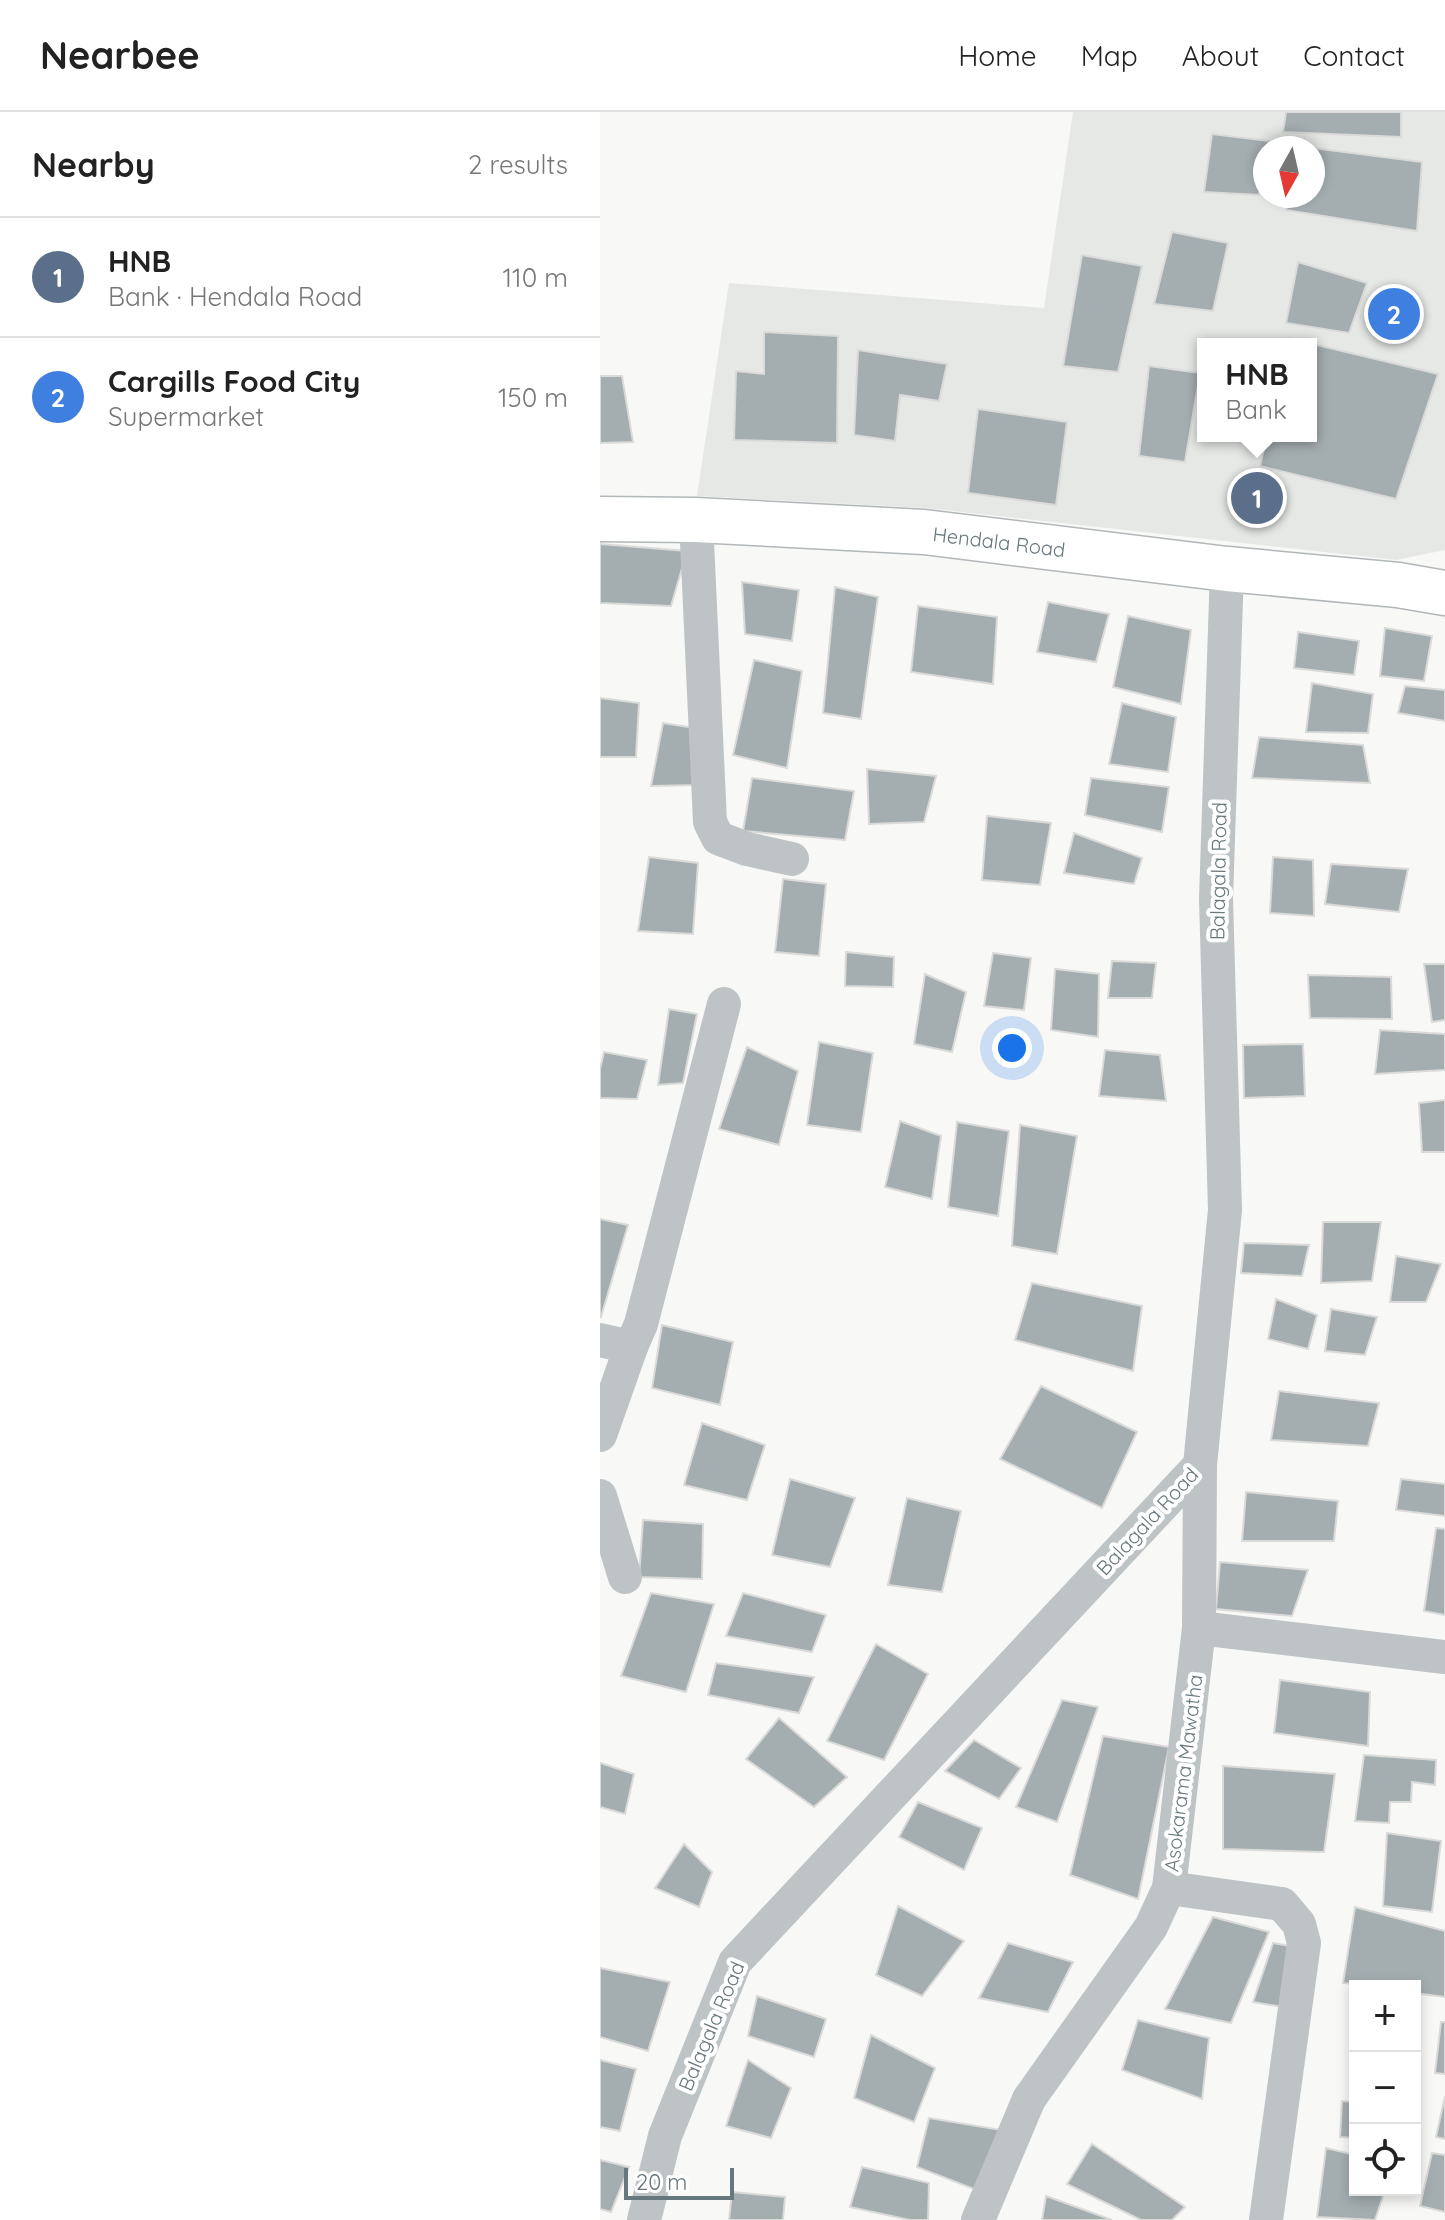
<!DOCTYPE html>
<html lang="en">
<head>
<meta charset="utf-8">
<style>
  :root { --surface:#fff; --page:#f2f2f2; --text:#222; --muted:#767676; --line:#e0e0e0; --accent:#d93025 }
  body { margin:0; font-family:Quicksand,sans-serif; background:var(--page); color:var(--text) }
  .controls { position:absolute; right:24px; bottom:24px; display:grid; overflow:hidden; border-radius:0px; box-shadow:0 4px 12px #0003 }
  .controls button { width:72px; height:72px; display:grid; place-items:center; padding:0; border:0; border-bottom:2px solid var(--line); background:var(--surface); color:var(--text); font:40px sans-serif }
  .compass { position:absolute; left:653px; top:24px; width:72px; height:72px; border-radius:50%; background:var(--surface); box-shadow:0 4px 12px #0003; rotate:188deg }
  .scale { position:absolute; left:24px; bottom:20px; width:110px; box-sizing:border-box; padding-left:8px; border:4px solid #66777e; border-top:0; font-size:22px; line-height:28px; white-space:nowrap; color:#66777e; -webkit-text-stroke:6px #fff; paint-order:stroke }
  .you { position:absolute; left:412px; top:936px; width:28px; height:28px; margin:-20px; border:6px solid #fff; border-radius:50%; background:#1a73e8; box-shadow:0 0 0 12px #1a73e833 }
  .badge { display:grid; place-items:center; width:52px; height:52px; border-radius:50%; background:var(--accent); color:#fff; font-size:26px; font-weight:700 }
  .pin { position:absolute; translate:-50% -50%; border:4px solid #fff; box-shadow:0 2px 8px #0006 }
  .popup { position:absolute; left:597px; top:226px; width:120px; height:104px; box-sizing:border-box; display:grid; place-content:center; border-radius:0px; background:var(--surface); filter:drop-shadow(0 2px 6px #0005); font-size:26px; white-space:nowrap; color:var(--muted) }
  .popup b { font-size:30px; color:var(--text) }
  .popup::after { content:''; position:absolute; left:50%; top:100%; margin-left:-16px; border:16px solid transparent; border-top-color:var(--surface) }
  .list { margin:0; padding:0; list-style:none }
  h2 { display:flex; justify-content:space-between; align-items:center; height:104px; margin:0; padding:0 32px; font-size:34px }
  h2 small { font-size:26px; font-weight:400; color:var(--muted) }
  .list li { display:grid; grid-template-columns:52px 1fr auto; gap:24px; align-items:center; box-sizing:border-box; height:120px; padding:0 32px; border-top:2px solid var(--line) }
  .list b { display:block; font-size:30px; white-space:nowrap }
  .list p { margin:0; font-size:26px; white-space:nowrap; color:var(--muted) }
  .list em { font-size:26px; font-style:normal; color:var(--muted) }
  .icon { flex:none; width:44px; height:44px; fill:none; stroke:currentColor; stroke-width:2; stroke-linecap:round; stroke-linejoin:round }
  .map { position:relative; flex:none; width:845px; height:2108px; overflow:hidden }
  header { display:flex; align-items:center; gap:48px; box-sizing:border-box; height:112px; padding:0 40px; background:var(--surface); border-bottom:2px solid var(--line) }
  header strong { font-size:38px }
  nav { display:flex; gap:44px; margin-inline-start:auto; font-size:28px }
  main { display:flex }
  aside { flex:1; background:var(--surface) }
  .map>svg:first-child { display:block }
  .built { fill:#e6e8e6; fill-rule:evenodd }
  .building { fill:#a4adb0; stroke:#dadad8; stroke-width:2 }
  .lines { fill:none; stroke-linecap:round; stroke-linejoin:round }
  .primary-casing { stroke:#b2b7ba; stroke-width:47 }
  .street { stroke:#bec3c5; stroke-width:34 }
  .primary { stroke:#fff; stroke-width:44 }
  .labels { text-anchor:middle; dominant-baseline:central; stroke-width:8; stroke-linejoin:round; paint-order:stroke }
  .street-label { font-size:20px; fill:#66777e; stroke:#fff }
</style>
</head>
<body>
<header>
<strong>Nearbee</strong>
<nav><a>Home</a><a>Map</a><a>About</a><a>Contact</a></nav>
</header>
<main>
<aside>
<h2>Nearby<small>2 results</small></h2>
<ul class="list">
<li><span class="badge" style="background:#5c6f8a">1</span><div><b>HNB</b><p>Bank · Hendala Road</p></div><em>110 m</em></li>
<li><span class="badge" style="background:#3f7fe0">2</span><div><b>Cargills Food City</b><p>Supermarket</p></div><em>150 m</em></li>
</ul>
</aside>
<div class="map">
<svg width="845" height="2108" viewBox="0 0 845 2108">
  <rect width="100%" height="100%" fill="#f8f8f6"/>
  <!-- built -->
  <path class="built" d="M473 0H845V438L796 448 326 396 97 384 129 171 444 196ZM665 36H713V84H665ZM603 232H711V324H603Z"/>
  <!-- building -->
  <g class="building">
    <polygon points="686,0 801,0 801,25 683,20"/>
    <polygon points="612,22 669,29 667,36 665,36 659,83 604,80"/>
    <polygon points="713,36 822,50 817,119 686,98 689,84 713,84"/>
    <polygon points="572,120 628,131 613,199 554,192"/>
    <polygon points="482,143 542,154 518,260 463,254"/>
    <polygon points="698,150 767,171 749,221 686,211"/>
    <polygon points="164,220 238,224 237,331 134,328 136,259 164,262"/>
    <polygon points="688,226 838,262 796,387 660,354 667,324 711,324 711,232 687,232"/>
    <polygon points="258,238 347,252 339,289 300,283 295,329 254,323"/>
    <polygon points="549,254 600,261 585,350 539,344"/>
    <polygon points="0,264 22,264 33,330 0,331"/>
    <polygon points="378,297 467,310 456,393 368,381"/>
    <polygon points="0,432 87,439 71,494 0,491"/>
    <polygon points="142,470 199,478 192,529 145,522"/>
    <polygon points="235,475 278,485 261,607 223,601"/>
    <polygon points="448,490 509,502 496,550 437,540"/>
    <polygon points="318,494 397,505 393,572 311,560"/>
    <polygon points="528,504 591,518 581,592 513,575"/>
    <polygon points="785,516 832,524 824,569 780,564"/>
    <polygon points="698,520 759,529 754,563 694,556"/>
    <polygon points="154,548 202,559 187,656 133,643"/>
    <polygon points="712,571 773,582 768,621 706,620"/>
    <polygon points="805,574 845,578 845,609 798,601"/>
    <polygon points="0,586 39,591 36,645 0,645"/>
    <polygon points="522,591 576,605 568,660 509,652"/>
    <polygon points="63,611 95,616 96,673 51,674"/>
    <polygon points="659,625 763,633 770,671 652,666"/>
    <polygon points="267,657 336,664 324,710 269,712"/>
    <polygon points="152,666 254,679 245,728 143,719"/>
    <polygon points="491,666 569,675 562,720 485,703"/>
    <polygon points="387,704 451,711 440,773 382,768"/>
    <polygon points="474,721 542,746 534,772 464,761"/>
    <polygon points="49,745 98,751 93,822 38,819"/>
    <polygon points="673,745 713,748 714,804 670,801"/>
    <polygon points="731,752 808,757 799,800 725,792"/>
    <polygon points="183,767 226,772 219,844 175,840"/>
    <polygon points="246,840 294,845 293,875 245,874"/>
    <polygon points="393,841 431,846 424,898 384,894"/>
    <polygon points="512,849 556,851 552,886 508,886"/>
    <polygon points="824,852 845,852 845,908 832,910"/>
    <polygon points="455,857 499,862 498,925 451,918"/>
    <polygon points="325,862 366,880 352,940 314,932"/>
    <polygon points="708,863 791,865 792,907 710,906"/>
    <polygon points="69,897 97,902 83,971 58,973"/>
    <polygon points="780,918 845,922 845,958 775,962"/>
    <polygon points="219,930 273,941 261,1020 207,1013"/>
    <polygon points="703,932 705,984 644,986 643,933"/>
    <polygon points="147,935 198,959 179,1033 119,1017"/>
    <polygon points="505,938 560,943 566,989 499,984"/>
    <polygon points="4,940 47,948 37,987 0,986 0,957"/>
    <polygon points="845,988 845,1040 822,1040 819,991"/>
    <polygon points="300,1009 341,1024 332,1087 285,1075"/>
    <polygon points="357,1010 409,1019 398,1104 348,1095"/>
    <polygon points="420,1013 477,1024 457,1142 412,1134"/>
    <polygon points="0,1107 28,1113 1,1205 0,1205"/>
    <polygon points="723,1110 781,1110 772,1169 721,1171"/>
    <polygon points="644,1131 709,1133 702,1164 641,1161"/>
    <polygon points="796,1144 841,1152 826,1190 790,1190"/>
    <polygon points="432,1171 542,1194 533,1259 415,1228"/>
    <polygon points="676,1187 717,1203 708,1237 668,1227"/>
    <polygon points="731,1197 777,1205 765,1243 725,1239"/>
    <polygon points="62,1213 133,1230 120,1293 52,1276"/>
    <polygon points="441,1274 537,1320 502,1396 400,1347"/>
    <polygon points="679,1279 779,1291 768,1334 671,1328"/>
    <polygon points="102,1311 165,1333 147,1388 84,1373"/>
    <polygon points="190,1367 255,1386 230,1455 172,1443"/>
    <polygon points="801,1367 845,1372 845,1404 796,1398"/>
    <polygon points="646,1380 738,1389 734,1429 642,1429"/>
    <polygon points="307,1386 361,1399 342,1480 288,1473"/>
    <polygon points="43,1408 103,1412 102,1467 39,1465"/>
    <polygon points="836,1416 845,1417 845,1503 824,1499"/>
    <polygon points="620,1450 708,1458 692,1504 616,1497"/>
    <polygon points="51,1481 114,1492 86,1580 21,1564"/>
    <polygon points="143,1481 226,1503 212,1540 126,1524"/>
    <polygon points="276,1532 328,1562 284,1648 227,1629"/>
    <polygon points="116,1551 214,1565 199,1601 108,1583"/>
    <polygon points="680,1568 770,1580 768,1634 674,1621"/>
    <polygon points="462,1588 498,1595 457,1710 416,1695"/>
    <polygon points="179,1606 247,1665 214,1695 146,1647"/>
    <polygon points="503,1624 569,1635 538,1787 470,1763"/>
    <polygon points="374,1628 421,1656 399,1687 345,1659"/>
    <polygon points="764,1643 836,1648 835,1673 812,1670 811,1690 790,1690 789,1711 755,1709"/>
    <polygon points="0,1651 34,1662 25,1702 0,1695"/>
    <polygon points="623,1654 735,1662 724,1740 623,1737"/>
    <polygon points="318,1690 382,1716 364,1758 299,1725"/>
    <polygon points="787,1721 841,1729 832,1800 783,1794"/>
    <polygon points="84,1732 112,1760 99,1795 55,1776"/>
    <polygon points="298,1794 364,1829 322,1884 276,1863"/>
    <polygon points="755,1795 845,1819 845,1885 815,1881 815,1874 767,1874 743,1871"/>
    <polygon points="613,1805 669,1820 631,1911 565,1897"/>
    <polygon points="408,1831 473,1850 448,1900 379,1886"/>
    <polygon points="673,1831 690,1834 683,1895 653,1890"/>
    <polygon points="0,1856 70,1870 48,1939 0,1925"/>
    <polygon points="157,1884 226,1907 214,1945 148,1924"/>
    <polygon points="538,1908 609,1926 602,1987 522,1958"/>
    <polygon points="841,1910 845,1910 845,1962 835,1961"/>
    <polygon points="271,1923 335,1956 314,2010 254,1986"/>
    <polygon points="0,1948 36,1957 20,2019 0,2015"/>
    <polygon points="148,1948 191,1976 171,2026 126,2014"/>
    <polygon points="845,1984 845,2027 836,2025"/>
    <polygon points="742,1989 755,1990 755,2026 740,2025"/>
    <polygon points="329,2006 401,2018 379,2079 317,2055"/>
    <polygon points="492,2032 585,2095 572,2108 541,2108 467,2072"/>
    <polygon points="726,2036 755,2043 755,2078 785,2078 775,2108 717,2105"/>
    <polygon points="832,2041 845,2043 845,2100 820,2094"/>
    <polygon points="0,2048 29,2055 11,2100 0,2097"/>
    <polygon points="262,2055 329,2071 328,2108 310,2108 250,2095"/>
    <polygon points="132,2080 185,2085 183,2108 129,2108"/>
    <polygon points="446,2084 512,2108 442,2108"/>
  </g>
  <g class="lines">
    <defs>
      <g id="primary">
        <path id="s1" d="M0 407 96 408 324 420 627 457 798 473 845 481"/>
      </g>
    </defs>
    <!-- primary casing -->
    <use href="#primary" class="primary-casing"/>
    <!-- street -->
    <g class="street">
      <polyline points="96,408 110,710 118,726 147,737 192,747"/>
      <polyline points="0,1228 31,1235 41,1212 124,892"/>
      <polyline points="0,1323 31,1235"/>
      <polyline points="0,1384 25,1465"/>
      <polyline points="599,1516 845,1545"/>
      <polyline points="569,1776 682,1792 699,1812 704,1831 666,2108"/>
      <polyline points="44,2108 65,2024 135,1850 600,1353 625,1098 616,787 627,457"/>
      <polyline points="378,2108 429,1987 551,1815 569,1776 599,1516 600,1353"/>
    </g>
    <!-- primary -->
    <use href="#primary" class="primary"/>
  </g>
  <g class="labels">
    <!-- street labels -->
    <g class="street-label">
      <text stroke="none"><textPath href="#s1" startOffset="400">Hendala Road</textPath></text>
      <text transform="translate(618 759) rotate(-89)">Balagala Road</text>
      <text transform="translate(547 1409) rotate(-47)">Balagala Road</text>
      <text transform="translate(583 1661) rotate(-83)">Asokarama Mawatha</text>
      <text transform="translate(111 1914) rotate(-67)">Balagala Road</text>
    </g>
  </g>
</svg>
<div class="controls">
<button>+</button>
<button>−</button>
<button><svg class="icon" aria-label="locate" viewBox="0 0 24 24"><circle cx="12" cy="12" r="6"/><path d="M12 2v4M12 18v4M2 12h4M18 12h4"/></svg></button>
</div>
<svg class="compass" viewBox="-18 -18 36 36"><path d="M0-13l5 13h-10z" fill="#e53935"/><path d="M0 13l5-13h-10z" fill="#767676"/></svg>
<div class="scale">20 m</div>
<div class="you"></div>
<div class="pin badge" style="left:657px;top:386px;background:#5c6f8a">1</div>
<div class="popup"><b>HNB</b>Bank</div>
<div class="pin badge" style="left:794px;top:202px;background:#3f7fe0">2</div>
</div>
</main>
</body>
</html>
